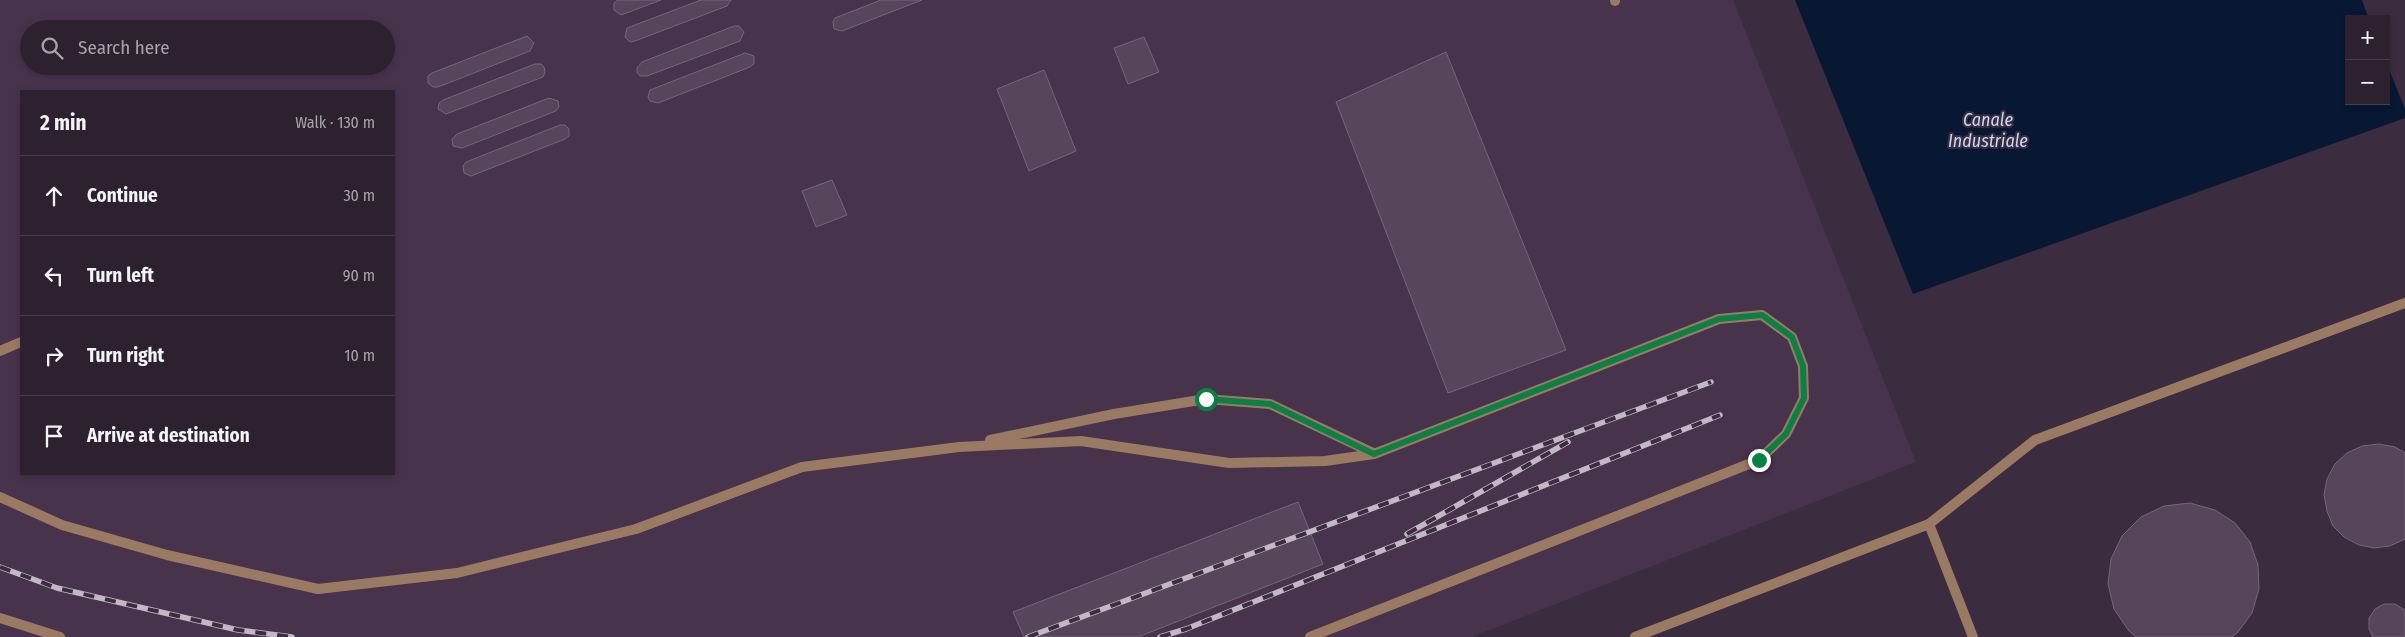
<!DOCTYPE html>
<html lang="en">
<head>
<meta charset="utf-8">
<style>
  :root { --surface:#2d212f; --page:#352937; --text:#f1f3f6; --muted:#a7a3aa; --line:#483e4b }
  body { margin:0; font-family:"Fira Sans Condensed",sans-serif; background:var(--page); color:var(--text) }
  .controls { position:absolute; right:15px; top:15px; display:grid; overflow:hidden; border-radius:0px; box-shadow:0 2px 8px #0003 }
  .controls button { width:45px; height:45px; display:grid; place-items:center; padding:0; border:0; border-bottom:1px solid var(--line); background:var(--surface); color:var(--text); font:25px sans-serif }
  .stop { position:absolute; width:15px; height:15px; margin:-11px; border:4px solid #0b8043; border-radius:50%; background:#fff }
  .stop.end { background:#0b8043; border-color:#fff; box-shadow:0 1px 5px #0008 }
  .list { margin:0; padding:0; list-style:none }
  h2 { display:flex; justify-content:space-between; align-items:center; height:65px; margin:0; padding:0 20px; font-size:21px }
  h2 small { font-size:16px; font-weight:400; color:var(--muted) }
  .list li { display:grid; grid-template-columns:32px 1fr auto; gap:15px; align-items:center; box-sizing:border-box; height:80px; padding:0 20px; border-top:1px solid var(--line) }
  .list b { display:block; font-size:19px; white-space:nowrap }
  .list em { font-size:16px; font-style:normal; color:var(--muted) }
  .icon { flex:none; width:28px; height:28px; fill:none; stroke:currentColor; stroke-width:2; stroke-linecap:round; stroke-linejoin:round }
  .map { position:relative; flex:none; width:2405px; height:637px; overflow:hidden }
  .search { position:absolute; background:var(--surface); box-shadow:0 2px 8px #0003; left:20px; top:20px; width:375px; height:55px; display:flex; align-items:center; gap:12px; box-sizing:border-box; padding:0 18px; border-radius:28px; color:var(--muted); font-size:19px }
  .panel { position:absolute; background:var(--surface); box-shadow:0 2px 8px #0003; left:20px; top:90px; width:375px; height:385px; border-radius:0px }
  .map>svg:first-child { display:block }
  .built { fill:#48334d; fill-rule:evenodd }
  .water { fill:#081833 }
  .building { fill:#57465b; stroke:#77657b }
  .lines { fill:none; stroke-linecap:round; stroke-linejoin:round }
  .lane { stroke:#9b7a63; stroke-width:10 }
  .rail-casing { stroke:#c3b8c5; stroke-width:5.5 }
  .rail { stroke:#3c2c3f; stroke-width:4; stroke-dasharray:11; stroke-linecap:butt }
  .route { stroke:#0b8043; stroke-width:6 }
  .labels { text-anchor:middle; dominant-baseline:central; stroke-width:4; stroke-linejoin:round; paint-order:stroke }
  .water-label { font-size:18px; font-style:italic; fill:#c4d9fb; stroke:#3c2c3f }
</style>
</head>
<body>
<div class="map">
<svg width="2405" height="637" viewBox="0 0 2405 637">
  <rect width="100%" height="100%" fill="#3c2c3f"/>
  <!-- built -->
  <path class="built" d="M0 0H1733L1916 462 1472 637H0ZM29 29H386V66H29ZM21 91H394V474H21Z"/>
  <!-- water -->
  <polygon class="water" points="1795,0 2362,0 2369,19 2349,19 2349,101 2386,101 2386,62 2405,109 2405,118 1913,294"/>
  <!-- building -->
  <g class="building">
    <polygon points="618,0 661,0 621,15 614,10 614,3"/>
    <polygon points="701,0 731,0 727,6 635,41 630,42 625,37 627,28"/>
    <polygon points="881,0 922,0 842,31 834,29 833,22 835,18"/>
    <polygon points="734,26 739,26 744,32 740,41 647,76 640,76 637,72 637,68 642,62"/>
    <polygon points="527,36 534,43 530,51 438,87 433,87 428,83 428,76 432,73"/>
    <polygon points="1144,37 1159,72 1128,84 1114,48"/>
    <polygon points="1446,52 1566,350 1448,393 1336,102"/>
    <polygon points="745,53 754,56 754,64 750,67 658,103 650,101 648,97 650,90"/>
    <polygon points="535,64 541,64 544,67 545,72 543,77 446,114 438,109 439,103 443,100"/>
    <polygon points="1044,70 1076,151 1029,171 997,89"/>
    <polygon points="549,98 558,101 559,107 556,111 462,148 453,146 452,139 457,134"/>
    <polygon points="560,125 565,125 569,129 569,136 565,139 471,176 464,173 463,166 466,162"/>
    <polygon points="832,180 847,215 816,227 802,191"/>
    <polygon points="2379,444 2395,447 2405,453 2405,539 2390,546 2374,548 2359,545 2344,537 2333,526 2327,511 2324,495 2327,479 2335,464 2347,453 2362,446"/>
    <polygon points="1298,502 1323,564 1138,637 1024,637 1013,612"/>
    <polygon points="2190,503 2215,510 2235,523 2250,542 2258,565 2259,589 2252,613 2238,632 2232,637 2136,637 2129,631 2114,609 2108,584 2111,559 2122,536 2141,517 2164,506"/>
    <polygon points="2384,604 2395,604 2405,610 2405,637 2373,637 2369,629 2369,618 2375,609"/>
  </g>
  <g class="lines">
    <!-- lane -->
    <g class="lane">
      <polyline points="1615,1 1615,0"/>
      <polyline points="0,351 21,342"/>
      <polyline points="990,440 1114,414 1206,399 1270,404 1373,453"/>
      <polyline points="0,497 62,525 167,555 318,589 457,573 636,529 802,467 959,447 1081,441 1229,463 1325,461 1374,454 1719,319 1762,315 1792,337 1803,366 1804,398 1786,434 1759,460 1310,637"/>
      <polyline points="1929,524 1973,637"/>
      <polyline points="0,618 60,637"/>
      <polyline points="1635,637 1929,524 2035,440 2405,303"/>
    </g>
    <defs>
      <g id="rail">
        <polyline points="1407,534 1568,442"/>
        <polyline points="0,567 57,588 238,630 292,637"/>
        <polyline points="1028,637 1711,382"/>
        <polyline points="1160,637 1186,629 1720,415"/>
      </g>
    </defs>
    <!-- rail casing -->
    <use href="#rail" class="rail-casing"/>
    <!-- rail -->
    <use href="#rail" class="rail"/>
  </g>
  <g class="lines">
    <!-- route -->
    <polyline class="route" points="1206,399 1270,404 1374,454 1719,319 1762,315 1792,337 1803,366 1804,398 1786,434 1759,460"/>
  </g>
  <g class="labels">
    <!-- water labels -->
    <g class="water-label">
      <text x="1988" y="120">Canale<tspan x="1988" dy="21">Industriale</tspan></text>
    </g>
  </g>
</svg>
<div class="controls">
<button>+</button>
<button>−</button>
</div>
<div class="stop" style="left:1206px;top:399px"></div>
<div class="stop end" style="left:1759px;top:460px"></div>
<div class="search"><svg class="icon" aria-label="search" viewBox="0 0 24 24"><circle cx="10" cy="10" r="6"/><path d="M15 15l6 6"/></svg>Search here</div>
<section class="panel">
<h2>2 min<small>Walk · 130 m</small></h2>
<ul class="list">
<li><svg class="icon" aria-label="ahead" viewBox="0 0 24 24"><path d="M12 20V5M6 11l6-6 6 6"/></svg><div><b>Continue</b></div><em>30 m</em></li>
<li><svg class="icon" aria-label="left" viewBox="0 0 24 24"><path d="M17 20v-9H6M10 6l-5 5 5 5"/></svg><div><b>Turn left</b></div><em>90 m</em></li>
<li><svg class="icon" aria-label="right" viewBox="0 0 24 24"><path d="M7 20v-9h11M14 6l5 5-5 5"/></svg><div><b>Turn right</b></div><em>10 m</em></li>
<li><svg class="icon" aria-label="arrive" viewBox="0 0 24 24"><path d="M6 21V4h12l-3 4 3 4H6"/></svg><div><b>Arrive at destination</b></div></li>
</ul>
</section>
</div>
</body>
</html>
